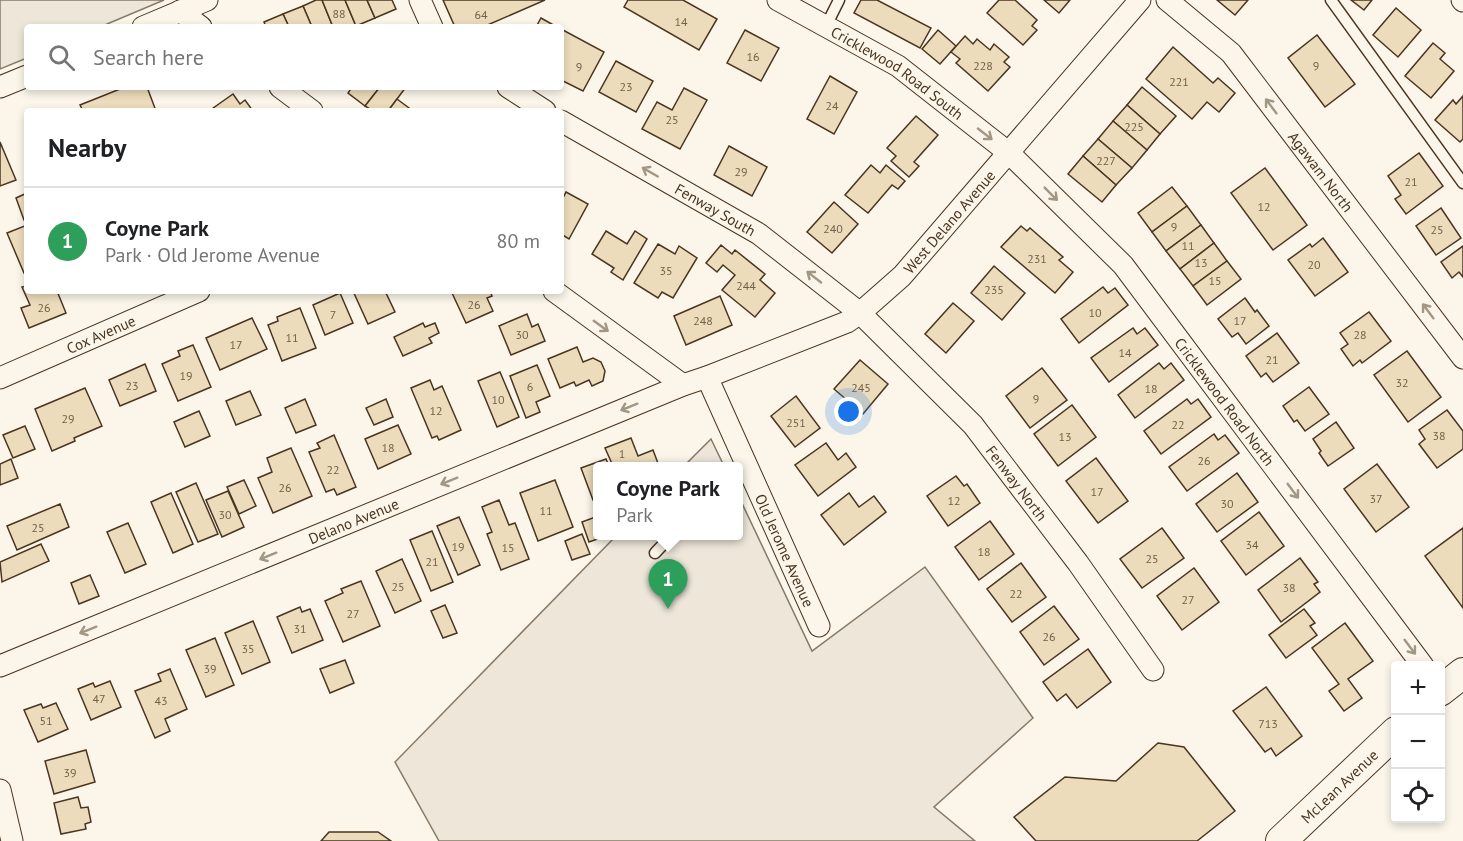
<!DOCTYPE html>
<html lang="en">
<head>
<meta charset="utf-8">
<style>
  :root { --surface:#fff; --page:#f2f2f2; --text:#202124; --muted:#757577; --line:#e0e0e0; --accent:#c62828 }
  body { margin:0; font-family:"PT Sans",sans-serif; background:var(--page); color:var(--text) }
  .controls { position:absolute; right:18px; bottom:18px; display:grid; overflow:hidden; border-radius:6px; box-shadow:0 3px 9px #0003 }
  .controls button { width:54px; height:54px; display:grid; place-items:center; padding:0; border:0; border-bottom:2px solid var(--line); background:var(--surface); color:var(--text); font:30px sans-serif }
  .you { position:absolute; left:849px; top:412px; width:21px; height:21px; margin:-15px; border:4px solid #fff; border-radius:50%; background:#1a73e8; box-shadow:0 0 0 9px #1a73e833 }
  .badge { display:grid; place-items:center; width:39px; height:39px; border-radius:50%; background:var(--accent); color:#fff; font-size:20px; font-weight:700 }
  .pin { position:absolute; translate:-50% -50px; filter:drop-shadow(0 2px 3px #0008) }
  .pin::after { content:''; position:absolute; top:32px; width:21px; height:18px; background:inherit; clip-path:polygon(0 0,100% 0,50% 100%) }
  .popup { position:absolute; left:593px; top:462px; width:150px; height:78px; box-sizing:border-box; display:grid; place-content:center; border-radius:6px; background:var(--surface); filter:drop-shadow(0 2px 4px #0005); font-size:20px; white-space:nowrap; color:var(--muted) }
  .popup b { font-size:22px; color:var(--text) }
  .popup::after { content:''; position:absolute; left:50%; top:100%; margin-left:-12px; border:12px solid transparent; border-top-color:var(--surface) }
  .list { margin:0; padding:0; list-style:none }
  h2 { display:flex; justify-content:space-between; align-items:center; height:78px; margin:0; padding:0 24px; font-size:26px }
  h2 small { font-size:20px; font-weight:400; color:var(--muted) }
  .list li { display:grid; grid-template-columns:39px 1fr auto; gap:18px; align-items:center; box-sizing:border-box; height:108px; padding:0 24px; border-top:2px solid var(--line) }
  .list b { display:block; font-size:22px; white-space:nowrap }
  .list p { margin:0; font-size:20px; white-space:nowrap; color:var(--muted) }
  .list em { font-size:20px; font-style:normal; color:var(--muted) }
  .icon { flex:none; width:33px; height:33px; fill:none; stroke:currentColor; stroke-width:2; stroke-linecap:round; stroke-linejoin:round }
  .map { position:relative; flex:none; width:1463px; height:841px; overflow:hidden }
  .search { position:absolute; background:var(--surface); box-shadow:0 3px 9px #0003; left:24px; top:24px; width:540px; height:66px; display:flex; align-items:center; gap:15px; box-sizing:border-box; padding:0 21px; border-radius:6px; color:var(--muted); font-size:22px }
  .panel { position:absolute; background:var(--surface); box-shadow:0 3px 9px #0003; left:24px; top:108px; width:540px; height:186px; border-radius:6px }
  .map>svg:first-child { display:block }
  .green { fill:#ede6d9; stroke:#887966; stroke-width:1.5 }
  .building { fill:#ecdcbc; stroke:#4a3520; stroke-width:1.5 }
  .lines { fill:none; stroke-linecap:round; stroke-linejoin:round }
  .lane-casing { stroke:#4a3520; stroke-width:13 }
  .street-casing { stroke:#4a3520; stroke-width:23 }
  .secondary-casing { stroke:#4a3520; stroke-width:32 }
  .lane { stroke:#fbf6e9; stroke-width:10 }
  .street { stroke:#fbf6e9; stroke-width:21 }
  .secondary { stroke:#fbf6e9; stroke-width:30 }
  .oneway { stroke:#a29684 }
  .labels { text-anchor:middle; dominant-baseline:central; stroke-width:4.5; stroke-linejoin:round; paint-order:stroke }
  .number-label { font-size:12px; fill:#725f47 }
  .street-label { font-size:15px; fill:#4a3520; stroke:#fbf6e9 }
</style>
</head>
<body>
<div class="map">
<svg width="1463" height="841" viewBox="0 0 1463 841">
  <rect width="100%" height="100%" fill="#fbf6e9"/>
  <!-- green -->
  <g class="green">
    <polygon points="0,0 164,0 100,27 27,27 27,58 0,69"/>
    <polygon points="711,439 724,466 684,466"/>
    <polygon points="739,497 812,651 925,567 1033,718 934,807 975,841 439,841 395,762 616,536 738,536"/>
  </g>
  <!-- building -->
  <g class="building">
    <polygon points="316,0 322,0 333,27 312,27 303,6"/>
    <polygon points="322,0 345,0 356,26 333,27"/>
    <polygon points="345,0 367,0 375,18 356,26"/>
    <polygon points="367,0 392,0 396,9 375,18"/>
    <polygon points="443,0 545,0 483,27 455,27"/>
    <polygon points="628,0 683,0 717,19 699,50 624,7"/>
    <polygon points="861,0 877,0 931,28 920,48 854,13"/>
    <polygon points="999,0 1015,0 1037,20 1032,26 1037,30 1023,45 987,13"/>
    <polygon points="1044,0 1070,0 1059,13"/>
    <polygon points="1217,0 1248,0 1235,15"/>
    <polygon points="1351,0 1372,0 1364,10"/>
    <polygon points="303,6 312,27 289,27 283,14"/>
    <polygon points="1396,8 1421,30 1398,57 1373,35"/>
    <polygon points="283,14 289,27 266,27 264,22"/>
    <polygon points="541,18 557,27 536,27"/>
    <polygon points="561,29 604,52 583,91 561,80"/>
    <polygon points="745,30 779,48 761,81 727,63"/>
    <polygon points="938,30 956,46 940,64 922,49"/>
    <polygon points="1317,35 1355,84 1325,107 1288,58"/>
    <polygon points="965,36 973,44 977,39 990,50 994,44 1009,57 1004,62 1010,67 988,91 956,63 960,59 951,52"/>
    <polygon points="1433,43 1445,53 1440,59 1454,71 1431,98 1405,76"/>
    <polygon points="1173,47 1213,83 1218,78 1235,93 1219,112 1207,102 1192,119 1146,79"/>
    <polygon points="616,61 653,81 636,112 599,92"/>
    <polygon points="830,76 857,92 834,134 807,119"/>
    <polygon points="125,87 147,87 156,111 83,111 80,105"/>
    <polygon points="352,87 380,87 365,106 348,93"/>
    <polygon points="380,87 406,87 388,111 373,111 365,106"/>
    <polygon points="1142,87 1176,116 1160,134 1127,105"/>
    <polygon points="684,88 707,100 680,149 642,129 657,102 672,110"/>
    <polygon points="233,94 240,104 245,100 253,111 209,111"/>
    <polygon points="1463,96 1463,139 1460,142 1435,120 1453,100 1456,104"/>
    <polygon points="397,99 413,111 388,111"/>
    <polygon points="1127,105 1160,134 1147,150 1113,121"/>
    <polygon points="916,116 938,135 914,162 919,166 909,177 891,161 896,156 887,148"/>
    <polygon points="1113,121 1147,150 1132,168 1098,139"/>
    <polygon points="1098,139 1132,168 1116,185 1083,156"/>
    <polygon points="0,142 16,180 0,186"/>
    <polygon points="729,146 767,167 752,196 714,175"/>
    <polygon points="1419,153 1443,186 1406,214 1395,199 1401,195 1388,176"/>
    <polygon points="1083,156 1116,185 1102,202 1068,174"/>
    <polygon points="871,165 880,173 886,165 905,181 898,189 892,185 868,213 845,195"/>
    <polygon points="1265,168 1307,225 1273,250 1231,193"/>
    <polygon points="1172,187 1187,206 1152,232 1138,213"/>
    <polygon points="566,192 588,204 569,239 561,234 561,202"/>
    <polygon points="27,193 27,219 24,220 16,198"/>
    <polygon points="834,202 858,224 832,253 807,232"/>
    <polygon points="1187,206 1201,225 1166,251 1152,232"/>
    <polygon points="1441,208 1461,238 1436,255 1416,226"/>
    <polygon points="27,225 27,272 24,273 7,233"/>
    <polygon points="1201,225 1214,243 1180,269 1166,251"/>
    <polygon points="1021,226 1027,231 1030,228 1063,257 1059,260 1073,272 1055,293 1001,247"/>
    <polygon points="606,231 627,244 635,231 647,239 623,280 611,272 614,268 592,254"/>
    <polygon points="1323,238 1348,272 1315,296 1288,260 1310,244 1312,247"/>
    <polygon points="1214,243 1227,261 1193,286 1180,269"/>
    <polygon points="658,244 675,254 679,246 697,258 673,298 662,292 658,298 634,283"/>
    <polygon points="721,245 732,254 735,250 765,274 760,280 775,293 755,317 722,290 735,275 723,265 717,272 706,263"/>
    <polygon points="1463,246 1463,277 1459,272 1452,278 1441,262"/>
    <polygon points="1227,261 1241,279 1207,305 1193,286"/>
    <polygon points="994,266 1025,293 1002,320 971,293"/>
    <polygon points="27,286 27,291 57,291 66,313 29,328 21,308 30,305 22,287"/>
    <polygon points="1103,287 1108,293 1115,288 1128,305 1079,343 1061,319"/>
    <polygon points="353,291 385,291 395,312 368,324"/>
    <polygon points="457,291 490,291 492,296 487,298 493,311 466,323 452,293"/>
    <polygon points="340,293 353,323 325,335 313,305"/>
    <polygon points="720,296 732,325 686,345 674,316"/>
    <polygon points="1245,298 1255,312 1257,310 1269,326 1246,344 1238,333 1232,337 1218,319"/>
    <polygon points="953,303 974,321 946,353 925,334"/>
    <polygon points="300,308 316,348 282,361 268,325 278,321 277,317"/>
    <polygon points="1369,312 1391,341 1362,363 1360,360 1353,366 1341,349 1348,344 1340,333"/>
    <polygon points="527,314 532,327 538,324 545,341 511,355 499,326"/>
    <polygon points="252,318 267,349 220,370 206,338"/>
    <polygon points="423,323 425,327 435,323 439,333 429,338 432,343 403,356 394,337"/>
    <polygon points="1133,328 1137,334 1145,328 1158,345 1109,382 1091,358"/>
    <polygon points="1277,333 1299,363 1273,382 1266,373 1261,377 1246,356"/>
    <polygon points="193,345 211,387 178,401 162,364 180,356 178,351"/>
    <polygon points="577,347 583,362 593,358 601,362 605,371 603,381 592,386 589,380 576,386 574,382 560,388 548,359"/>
    <polygon points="1407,351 1441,397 1408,422 1374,375"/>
    <polygon points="860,360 888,384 863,414 834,389"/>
    <polygon points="1159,363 1164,369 1171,363 1184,380 1135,418 1118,395"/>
    <polygon points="145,364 156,391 120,406 109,380"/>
    <polygon points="537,365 550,396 536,402 540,412 526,418 510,376"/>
    <polygon points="1042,368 1067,400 1030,428 1006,396"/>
    <polygon points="500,372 519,417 497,427 478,381"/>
    <polygon points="430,380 434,390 442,386 461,430 439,440 437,436 432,438 411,388"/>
    <polygon points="1309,387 1329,414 1305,431 1297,420 1294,422 1283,406"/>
    <polygon points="85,388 102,426 74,438 75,441 52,451 35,409"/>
    <polygon points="250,391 261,415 236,425 226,401"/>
    <polygon points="796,396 820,428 795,447 771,416"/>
    <polygon points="305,399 316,425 296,433 285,408"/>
    <polygon points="386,399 393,417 374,425 366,408"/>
    <polygon points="1187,399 1191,404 1198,399 1211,417 1161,454 1144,431"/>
    <polygon points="1072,405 1096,437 1058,466 1034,434"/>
    <polygon points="1447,410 1463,431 1463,449 1437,468 1419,444 1425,439 1419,430"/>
    <polygon points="199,411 210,436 185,447 174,422"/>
    <polygon points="1336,422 1354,448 1328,466 1319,453 1321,451 1313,439"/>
    <polygon points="398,425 411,454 378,469 365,439"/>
    <polygon points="25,426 35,449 13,458 3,435"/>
    <polygon points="1214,434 1218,440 1225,435 1239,453 1187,491 1169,467"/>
    <polygon points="334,435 356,487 337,495 334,489 326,492 309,452 320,448 317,443"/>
    <polygon points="631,438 638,456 653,450 659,466 613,466 605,448"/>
    <polygon points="826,443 838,460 846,453 856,467 818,496 795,465"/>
    <polygon points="291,448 312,496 273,513 258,478 272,472 267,458"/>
    <polygon points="1096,458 1128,501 1098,523 1066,481"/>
    <polygon points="11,459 18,478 0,485 0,464"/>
    <polygon points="606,459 609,466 598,466 598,498 593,500 581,468"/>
    <polygon points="1377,464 1409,507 1376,532 1344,489"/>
    <polygon points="1237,473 1258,502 1217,532 1196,504"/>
    <polygon points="956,476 964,486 967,484 980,503 948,526 927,496"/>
    <polygon points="244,480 256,506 239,514 227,487"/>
    <polygon points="555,480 573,527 538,541 520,493"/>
    <polygon points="196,483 218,534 198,542 176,492"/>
    <polygon points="228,491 244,527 222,537 206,500"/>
    <polygon points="171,493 193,544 173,553 151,502"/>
    <polygon points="849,493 859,507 874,496 886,512 844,545 821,515"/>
    <polygon points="499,500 509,525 515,523 529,559 501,570 487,534 492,532 482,507"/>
    <polygon points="60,504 69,527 17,550 7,526"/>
    <polygon points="1259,512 1284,546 1246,575 1221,541"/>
    <polygon points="598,516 598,536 606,536 589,542 582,522"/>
    <polygon points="459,517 480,565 458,575 437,526"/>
    <polygon points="990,521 1014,554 979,580 955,547"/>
    <polygon points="128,523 146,564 125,573 107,532"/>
    <polygon points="1162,528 1184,558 1142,588 1120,559"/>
    <polygon points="1463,528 1463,608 1425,556"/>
    <polygon points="432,531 453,582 431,591 410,540"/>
    <polygon points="582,534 590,554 572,560 565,541"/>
    <polygon points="41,544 49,561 2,582 0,562"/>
    <polygon points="1300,558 1318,582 1314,584 1320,592 1281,622 1258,590"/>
    <polygon points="402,559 421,601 395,613 376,571"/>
    <polygon points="1021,563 1046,597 1012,622 987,589"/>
    <polygon points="1194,568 1219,602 1182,630 1157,596"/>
    <polygon points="90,575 99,596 79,604 71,583"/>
    <polygon points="361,581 380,626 343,642 325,601 343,593 341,589"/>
    <polygon points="445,605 457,633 443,638 431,611"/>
    <polygon points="1054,606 1079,639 1044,665 1020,632"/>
    <polygon points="300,607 302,612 310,609 323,640 292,653 277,617"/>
    <polygon points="1304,609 1315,623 1310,626 1317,635 1286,658 1269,635"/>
    <polygon points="253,621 270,662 242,674 225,633"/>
    <polygon points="1345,623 1373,661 1348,679 1362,698 1344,711 1329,691 1339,684 1312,648"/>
    <polygon points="215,638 234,685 206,697 186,650"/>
    <polygon points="1088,649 1111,682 1077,708 1066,694 1057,701 1043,682"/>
    <polygon points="345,660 354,683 330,693 320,669"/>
    <polygon points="170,669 187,709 165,719 170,731 155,738 135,691 161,681 158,674"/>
    <polygon points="110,681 121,707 91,720 78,689 93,683 95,687"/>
    <polygon points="1266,687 1302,736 1276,756 1271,748 1265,752 1233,711"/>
    <polygon points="56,703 68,729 38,742 24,710 41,704 43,708"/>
    <polygon points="1158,743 1184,747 1235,811 1197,841 1036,841 1014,817 1065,777 1116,781"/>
    <polygon points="86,750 95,782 54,794 45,761"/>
    <polygon points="78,797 81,808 88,807 91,822 85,824 86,829 61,834 54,803"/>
    <polygon points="329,832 378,832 391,841 321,841"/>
  </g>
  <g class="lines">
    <defs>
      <g id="lane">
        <polyline points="1331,0 1463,183"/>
        <polyline points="826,26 839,0"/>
        <polyline points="655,553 671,536"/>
      </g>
      <g id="street">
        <polyline points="420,0 432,27"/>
        <path id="s1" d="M778 0 898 66 1009 153 1123 265 1423 666"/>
        <path id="s2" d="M1167 0 1231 53 1463 358"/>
        <polyline points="1462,0 1463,1"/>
        <polyline points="180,11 201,27"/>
        <polyline points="143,27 207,0"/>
        <polyline points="0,87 27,76"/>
        <polyline points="280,87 312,111"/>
        <polyline points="508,87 545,111"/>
        <path id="s3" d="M561 121 759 234 860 313 973 425 1078 563 1153 670"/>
        <polyline points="554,291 683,385"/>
        <path id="s4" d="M707 377 819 626"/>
        <path id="s5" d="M0 378 199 291"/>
        <path id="s6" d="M0 666 683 385 707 377 847 322 860 313 902 276 1140 0"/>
        <polyline points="0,790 12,841"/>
      </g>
      <g id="secondary">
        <polyline points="1440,691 1463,673"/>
        <path id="s7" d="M1281 841 1396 732"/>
      </g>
    </defs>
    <!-- lane casing -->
    <use href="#lane" class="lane-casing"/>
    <!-- street casing -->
    <use href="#street" class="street-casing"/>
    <!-- secondary casing -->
    <use href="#secondary" class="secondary-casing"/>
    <!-- lane -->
    <use href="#lane" class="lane"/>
    <!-- street -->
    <use href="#street" class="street"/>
    <!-- secondary -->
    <use href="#secondary" class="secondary"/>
  </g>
  <!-- one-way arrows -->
  <defs><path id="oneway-shaft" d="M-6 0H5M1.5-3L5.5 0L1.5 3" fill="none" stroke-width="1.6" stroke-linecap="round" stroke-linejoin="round" transform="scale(1.5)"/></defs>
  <g class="oneway">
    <use href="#oneway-shaft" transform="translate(1271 106) rotate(-127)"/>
    <use href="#oneway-shaft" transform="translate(985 134) rotate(38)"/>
    <use href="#oneway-shaft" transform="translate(650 172) rotate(-150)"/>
    <use href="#oneway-shaft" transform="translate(1051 194) rotate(45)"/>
    <use href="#oneway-shaft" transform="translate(814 277) rotate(-142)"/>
    <use href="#oneway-shaft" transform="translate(1428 311) rotate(-127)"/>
    <use href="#oneway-shaft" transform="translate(601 326) rotate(36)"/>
    <use href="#oneway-shaft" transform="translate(629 407) rotate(158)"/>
    <use href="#oneway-shaft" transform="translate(449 481) rotate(158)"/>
    <use href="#oneway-shaft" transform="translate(1293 491) rotate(53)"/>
    <use href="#oneway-shaft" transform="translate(268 556) rotate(158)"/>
    <use href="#oneway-shaft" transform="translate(88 630) rotate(158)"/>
    <use href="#oneway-shaft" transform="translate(1410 647) rotate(53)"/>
  </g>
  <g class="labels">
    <!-- number labels -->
    <g class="number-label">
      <text x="339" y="13">88</text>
      <text x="481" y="14">64</text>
      <text x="681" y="21">14</text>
      <text x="753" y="56">16</text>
      <text x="983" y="65">228</text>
      <text x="1316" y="65">9</text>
      <text x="579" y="66">9</text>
      <text x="1179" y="81">221</text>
      <text x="626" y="86">23</text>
      <text x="832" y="105">24</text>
      <text x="672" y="119">25</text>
      <text x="1134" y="126">225</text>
      <text x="1106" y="160">227</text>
      <text x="741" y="171">29</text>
      <text x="1411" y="181">21</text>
      <text x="1264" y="206">12</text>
      <text x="1174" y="226">9</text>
      <text x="833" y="228">240</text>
      <text x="1437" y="229">25</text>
      <text x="1188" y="245">11</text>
      <text x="1037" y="258">231</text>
      <text x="1201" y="262">13</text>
      <text x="1314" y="264">20</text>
      <text x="666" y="270">35</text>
      <text x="1215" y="280">15</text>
      <text x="746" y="285">244</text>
      <text x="994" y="289">235</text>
      <text x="474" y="304">26</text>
      <text x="44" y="307">26</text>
      <text x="1095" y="312">10</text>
      <text x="333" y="314">7</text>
      <text x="703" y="320">248</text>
      <text x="1240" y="320">17</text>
      <text x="522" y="334">30</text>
      <text x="1360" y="334">28</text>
      <text x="292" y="337">11</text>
      <text x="236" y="344">17</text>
      <text x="1125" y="352">14</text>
      <text x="1272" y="359">21</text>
      <text x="186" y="375">19</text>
      <text x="1402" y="382">32</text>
      <text x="132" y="385">23</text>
      <text x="530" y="386">6</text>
      <text x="861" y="387">245</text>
      <text x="1151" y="388">18</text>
      <text x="1036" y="398">9</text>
      <text x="498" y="399">10</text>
      <text x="436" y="410">12</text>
      <text x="68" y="418">29</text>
      <text x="796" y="422">251</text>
      <text x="1178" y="424">22</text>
      <text x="1439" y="435">38</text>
      <text x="1065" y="436">13</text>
      <text x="388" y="447">18</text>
      <text x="622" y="453">1</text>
      <text x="1204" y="460">26</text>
      <text x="333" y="469">22</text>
      <text x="285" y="487">26</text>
      <text x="1097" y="491">17</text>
      <text x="1376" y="498">37</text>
      <text x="954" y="500">12</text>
      <text x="1227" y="503">30</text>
      <text x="546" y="510">11</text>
      <text x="225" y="514">30</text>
      <text x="38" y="527">25</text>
      <text x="1252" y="544">34</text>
      <text x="458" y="546">19</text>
      <text x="508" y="547">15</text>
      <text x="984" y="551">18</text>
      <text x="1152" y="558">25</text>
      <text x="432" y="561">21</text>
      <text x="398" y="586">25</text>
      <text x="1289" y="587">38</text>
      <text x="1016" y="593">22</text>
      <text x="1188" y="599">27</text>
      <text x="353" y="613">27</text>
      <text x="300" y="628">31</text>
      <text x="1049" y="636">26</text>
      <text x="248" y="648">35</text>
      <text x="210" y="668">39</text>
      <text x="99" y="698">47</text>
      <text x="161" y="700">43</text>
      <text x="46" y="720">51</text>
      <text x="1268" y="723">713</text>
      <text x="70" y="772">39</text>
    </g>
    <!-- street labels -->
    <g class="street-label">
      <text stroke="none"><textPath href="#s1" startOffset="140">Cricklewood Road South</textPath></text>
      <text stroke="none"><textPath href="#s2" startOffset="232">Agawam North</textPath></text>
      <text stroke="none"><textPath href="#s3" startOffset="178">Fenway South</textPath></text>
      <text stroke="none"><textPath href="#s6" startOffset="1058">West Delano Avenue</textPath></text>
      <text stroke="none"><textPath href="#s5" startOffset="110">Cox Avenue</textPath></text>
      <text stroke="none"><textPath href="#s1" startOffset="608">Cricklewood Road North</textPath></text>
      <text stroke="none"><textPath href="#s3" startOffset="588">Fenway North</textPath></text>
      <text stroke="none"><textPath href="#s6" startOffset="382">Delano Avenue</textPath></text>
      <text stroke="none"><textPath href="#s4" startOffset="190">Old Jerome Avenue</textPath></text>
      <text stroke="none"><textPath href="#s7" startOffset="80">McLean Avenue</textPath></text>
    </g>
  </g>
</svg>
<div class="controls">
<button>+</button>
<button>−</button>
<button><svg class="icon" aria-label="locate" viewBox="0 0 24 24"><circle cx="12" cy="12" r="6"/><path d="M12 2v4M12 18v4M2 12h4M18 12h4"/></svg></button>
</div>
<div class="you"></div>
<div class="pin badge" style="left:668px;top:609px;background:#2e9e5b">1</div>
<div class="popup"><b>Coyne Park</b>Park</div>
<div class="search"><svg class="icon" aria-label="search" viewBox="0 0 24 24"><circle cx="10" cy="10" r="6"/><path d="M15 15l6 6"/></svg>Search here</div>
<section class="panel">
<h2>Nearby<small></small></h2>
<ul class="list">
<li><span class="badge" style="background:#2e9e5b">1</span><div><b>Coyne Park</b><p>Park · Old Jerome Avenue</p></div><em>80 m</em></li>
</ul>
</section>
</div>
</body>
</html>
